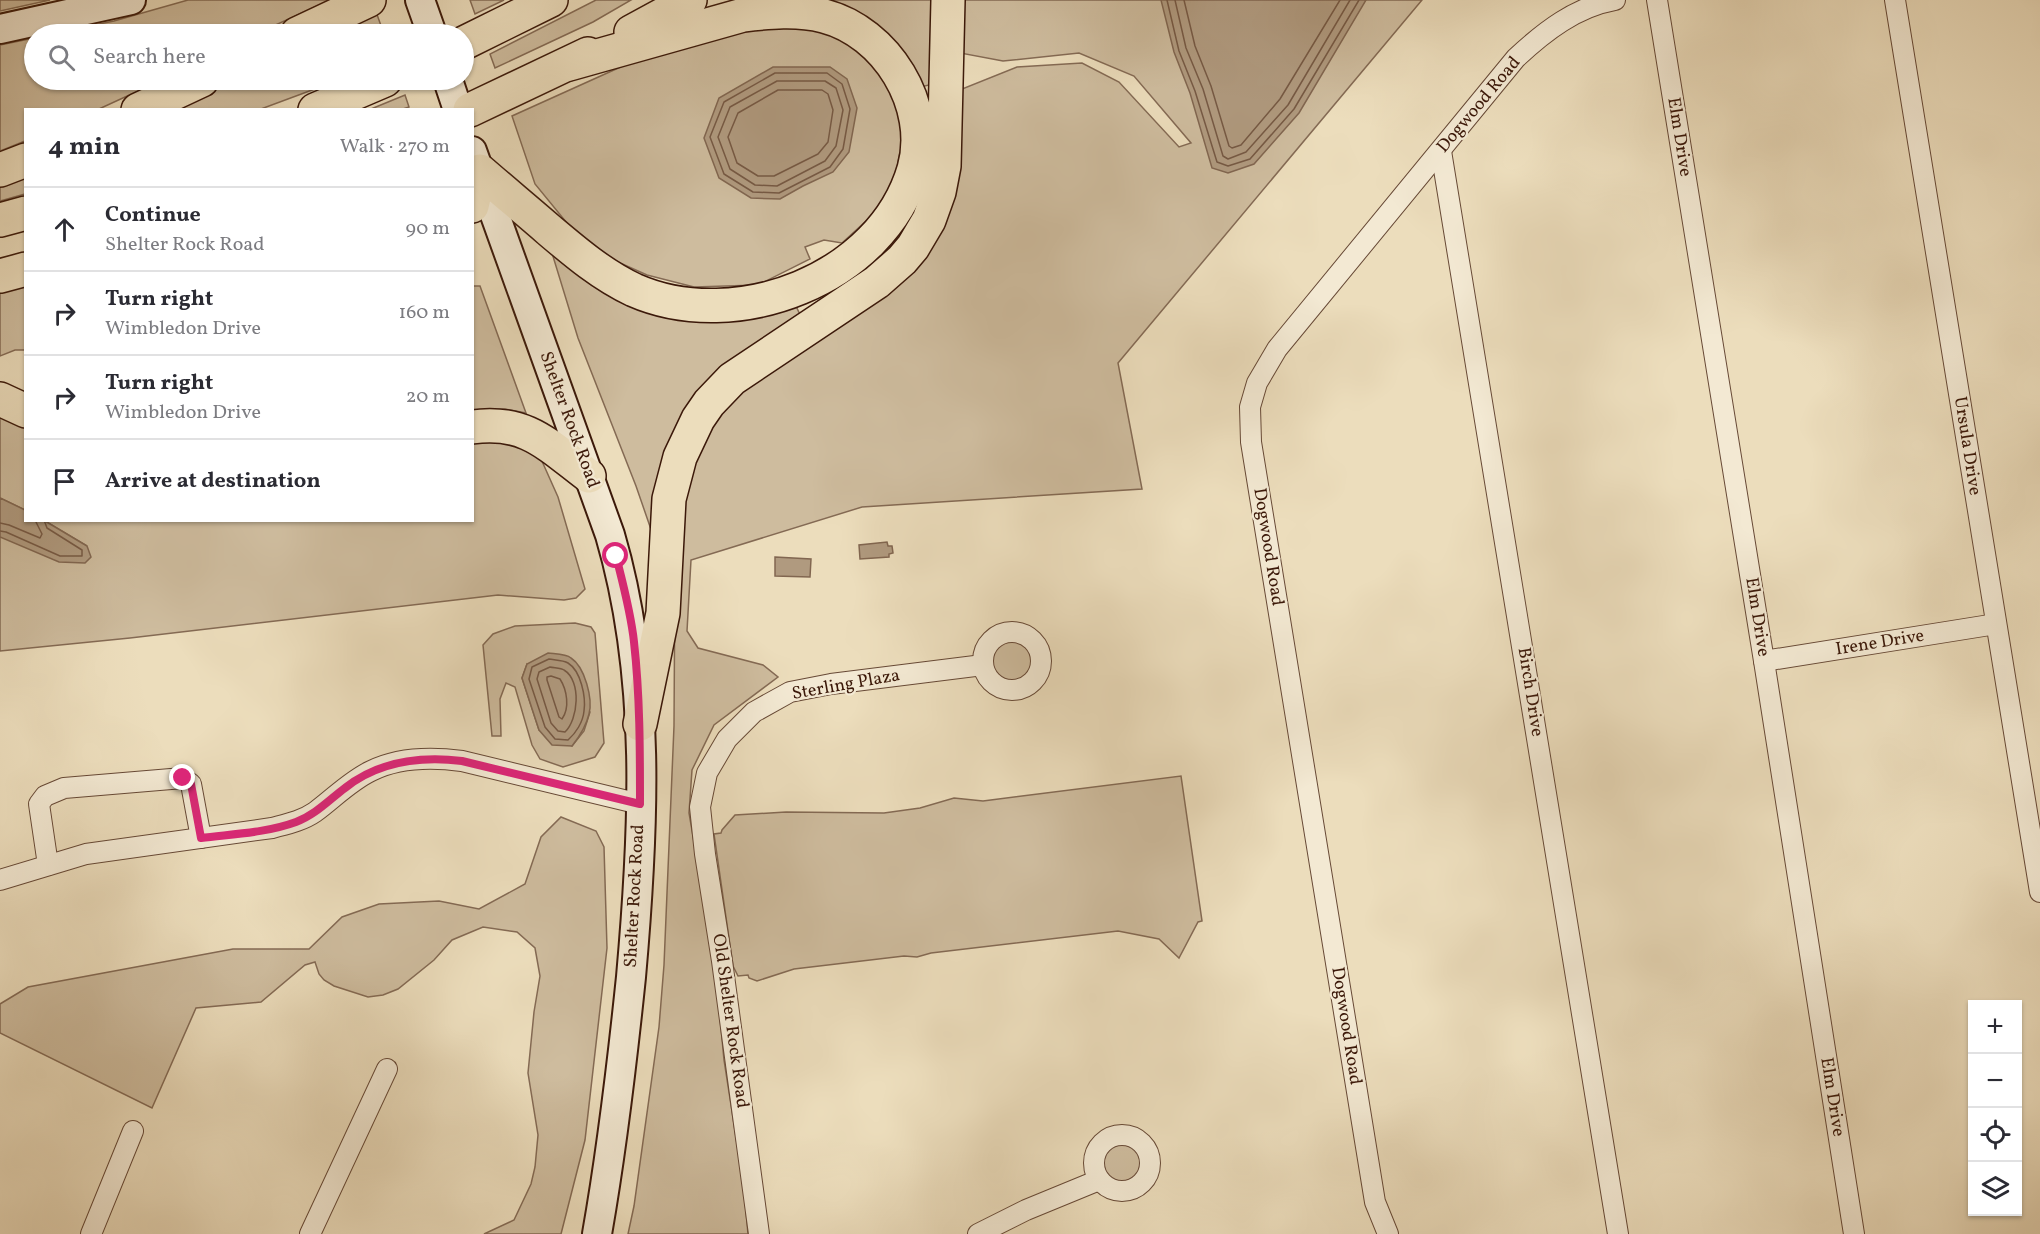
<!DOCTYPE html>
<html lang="en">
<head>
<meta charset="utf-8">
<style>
  :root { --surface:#fff; --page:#f7f7f7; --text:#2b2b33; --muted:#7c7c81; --line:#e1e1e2 }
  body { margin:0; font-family:Vollkorn,serif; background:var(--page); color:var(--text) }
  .controls { position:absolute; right:18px; bottom:18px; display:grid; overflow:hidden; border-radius:0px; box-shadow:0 2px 4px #0004 }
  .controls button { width:54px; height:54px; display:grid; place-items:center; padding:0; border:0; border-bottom:2px solid var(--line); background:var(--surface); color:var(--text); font:30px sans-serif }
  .stop { position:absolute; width:18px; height:18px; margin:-14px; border:4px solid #db2777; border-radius:50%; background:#fff }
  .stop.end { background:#db2777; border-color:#fff; box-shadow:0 2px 6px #0008 }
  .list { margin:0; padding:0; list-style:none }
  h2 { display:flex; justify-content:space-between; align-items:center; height:78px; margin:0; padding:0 24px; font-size:26px }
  h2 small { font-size:20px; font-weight:400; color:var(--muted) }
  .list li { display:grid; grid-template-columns:39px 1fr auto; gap:18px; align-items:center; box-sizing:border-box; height:84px; padding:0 24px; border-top:2px solid var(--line) }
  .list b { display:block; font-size:22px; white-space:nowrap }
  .list p { margin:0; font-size:20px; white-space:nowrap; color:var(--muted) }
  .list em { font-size:20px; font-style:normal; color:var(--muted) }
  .icon { flex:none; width:33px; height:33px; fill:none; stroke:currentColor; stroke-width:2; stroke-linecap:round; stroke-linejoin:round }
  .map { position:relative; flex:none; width:2040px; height:1234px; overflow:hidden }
  .search { position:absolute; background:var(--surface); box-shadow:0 2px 4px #0004; left:24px; top:24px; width:450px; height:66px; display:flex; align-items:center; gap:15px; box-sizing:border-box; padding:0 21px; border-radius:33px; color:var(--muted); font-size:22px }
  .panel { position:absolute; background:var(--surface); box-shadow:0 2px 4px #0004; left:24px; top:108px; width:450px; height:414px; border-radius:0px }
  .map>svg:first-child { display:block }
  .green { fill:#cebc9e; stroke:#846a54; stroke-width:1.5; fill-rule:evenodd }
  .water { fill:#b09a7f; stroke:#816650; stroke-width:1.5 }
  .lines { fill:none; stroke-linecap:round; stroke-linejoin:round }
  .shore { stroke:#765944; stroke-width:1.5 }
  .street-casing { stroke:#674936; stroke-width:22 }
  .secondary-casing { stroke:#3b1809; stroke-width:32 }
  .highway-casing { stroke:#3b1809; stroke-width:36 }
  .street { stroke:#f3e9d3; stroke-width:20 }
  .secondary { stroke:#f3e9d3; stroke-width:28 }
  .highway { stroke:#ecddbc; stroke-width:33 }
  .route { stroke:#db2777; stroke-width:8 }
  .labels { text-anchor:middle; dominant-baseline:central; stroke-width:4.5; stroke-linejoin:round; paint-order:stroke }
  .street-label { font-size:18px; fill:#3b1809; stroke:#f3e9d3 }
</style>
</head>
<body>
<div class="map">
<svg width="2040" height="1234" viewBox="0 0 2040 1234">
  <rect width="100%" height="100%" fill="#ecddbc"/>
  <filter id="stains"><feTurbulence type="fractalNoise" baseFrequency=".00333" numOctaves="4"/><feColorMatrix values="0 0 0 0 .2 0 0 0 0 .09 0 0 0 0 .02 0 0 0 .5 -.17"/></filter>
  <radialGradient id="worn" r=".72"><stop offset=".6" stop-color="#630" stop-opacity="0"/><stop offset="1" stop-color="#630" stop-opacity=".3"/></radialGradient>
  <!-- green -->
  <g class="green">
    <polygon points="0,0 50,0 0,11"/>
    <polygon points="188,0 330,0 256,34 50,34 114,21"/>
    <polygon points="470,0 504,0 475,14"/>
    <polygon points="596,0 631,0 593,22 495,68 490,54"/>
    <polygon points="813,0 940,0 937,83 917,88"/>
    <polygon points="960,0 1422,0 1118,363 1142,489 862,507 691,560 687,631 698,648 763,665 778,677 714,725 692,770 689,813 715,964 724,1060 744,1189 748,1234 628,1234 634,1206 659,1027 664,965 674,726 675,565 691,461 738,387 903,273 957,91 1017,67 1082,63 1119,82 1179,147 1191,143 1134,76 1079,53 1003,61 960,53"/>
    <polygon points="375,9 384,34 317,34"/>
    <polygon points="773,18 849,35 899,96 904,133 894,182 878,210 842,243 824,240 805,247 810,259 758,285 694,287 647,275 600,254 571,228 535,184 512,116 687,37"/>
    <polygon points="34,38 34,80 162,80 99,109 26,110 25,141 0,151 0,45"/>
    <polygon points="221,80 339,80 261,109 158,110"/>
    <polygon points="405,95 409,107 403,109 371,109"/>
    <polygon points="25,168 25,194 0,201 0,177"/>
    <polygon points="548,240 628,295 795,304 803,321 740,360 655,541 636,486 578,338"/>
    <polygon points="25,283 25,350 15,350 0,356 0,291"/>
    <polygon points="473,286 480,286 526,413 505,409 473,411"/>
    <polygon points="0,411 25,423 25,510 0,498"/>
    <polygon points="473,439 518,442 541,459 558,497 585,589 576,598 564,600 498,595 130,638 0,651 0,537 87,546 45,521 472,520"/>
    <path d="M575 623 591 627 595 633 604 743 595 757 563 767 540 759 532 745 515 687 506 683 500 699 501 736H492L483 645 493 634 515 626ZM527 664 590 712 584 731 572 746 539 730 522 678Z"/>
    <circle cx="1012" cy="661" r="29"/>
    <polygon points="1181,776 1202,921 1198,922 1179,958 1159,939 1118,931 931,953 917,957 904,956 794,969 757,981 749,978 748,975 738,976 733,966 714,834 721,833 722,830 735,815 786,812 884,813 920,808 954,798 983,801"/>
    <polygon points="561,817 596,831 604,847 607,948 585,1140 561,1234 484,1234 514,1220 531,1184 535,1167 538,1135 528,1073 534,1012 540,976 535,948 517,932 483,927 452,940 434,960 398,989 383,995 368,997 334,986 324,980 319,974 315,962 305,965 261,1002 196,1008 152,1108 0,1033 0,1004 28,987 233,949 309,949 342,917 379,904 439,901 479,909 525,884 541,837"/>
    <circle cx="1122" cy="1163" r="28"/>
  </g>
  <!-- water -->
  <g class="water">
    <polygon points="1161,0 1366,0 1299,113 1254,164 1228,173 1212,168 1190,93 1174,52"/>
    <polygon points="773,67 830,67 847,79 857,108 849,152 833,172 803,186 780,199 751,198 719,178 704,138 719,98"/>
    <polygon points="0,498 25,510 26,520 45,521 87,546 91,557 85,563 59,562 0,537"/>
    <polygon points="887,542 888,546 892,546 893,553 889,554 889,557 860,559 859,545"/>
    <polygon points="775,557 811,559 810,577 775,576"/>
    <path d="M548 653C555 654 566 654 571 658 585 667 593 699 589 714 586 727 580 736 572 746L552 745 539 730 522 678 527 664Z"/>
  </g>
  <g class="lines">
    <!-- shore -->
    <g class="shore">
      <polyline points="1167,0 1179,51 1195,91 1217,162 1228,166 1250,159 1294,109 1359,0"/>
      <polyline points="1175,0 1186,48 1203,89 1223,156 1228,159 1246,152 1288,105 1350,0"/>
      <polyline points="1184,0 1195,46 1211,86 1229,146 1232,148 1241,145 1280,99 1340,0"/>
      <polygon points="775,73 827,73 842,84 850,109 843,149 830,167 779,193 753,192 724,174 710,137 724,102"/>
      <polygon points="777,81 825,81 836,88 843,110 836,146 825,161 777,186 755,185 730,169 718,137 730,107"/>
      <polygon points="778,90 822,90 828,94 833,110 828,142 818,154 774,176 758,176 737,163 728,137 738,113"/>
      <polyline points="0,523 9,525 40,538 42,534 35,520"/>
      <polyline points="0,531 6,532 60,556 82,556 82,550 47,528 44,520"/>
      <path d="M549 659C554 660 563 660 568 663 581 671 586 697 584 711 583 722 576 733 568 740L555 739 545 727 529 679 532 667Z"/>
      <path d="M550 667C554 668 561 668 564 670 582 681 578 720 565 732L558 731 551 723 537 679 539 672Z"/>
      <path d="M551 676 560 679C567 690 570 708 562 719L559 717 547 680V677Z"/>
    </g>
    <defs>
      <g id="street">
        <polyline points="1657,0 1764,661 1854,1234"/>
        <polyline points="1895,0 2040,892"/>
        <polyline points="1441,151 1618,1234"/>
        <circle cx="1012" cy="661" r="29"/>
        <polyline points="1764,661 1996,624"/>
        <polyline points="48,865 39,804 45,796 64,788 183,778 191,784 201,838"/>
        <path d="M0 880 86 854 272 828C287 824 302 821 315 812 334 798 350 781 371 771 399 757 432 757 462 761L640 804"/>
        <circle cx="1122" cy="1163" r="28"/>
        <polyline points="91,1234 133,1131"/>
        <polyline points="310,1234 387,1069"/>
        <polyline points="759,1234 722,961 705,854 700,807 707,773 727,739 754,712 790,692 831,684 983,665"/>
        <polyline points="978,1234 1026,1210 1099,1180"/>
        <path d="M1388 1234 1375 1202 1251 442 1250 407 1257 383 1277 349 1516 58C1545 31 1576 7 1615 0"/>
      </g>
      <g id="secondary">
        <polyline points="420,0 432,34"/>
        <polyline points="0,29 131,0"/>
        <polyline points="448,80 458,110"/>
        <path d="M472 151 610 535C652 678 644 831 631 977 622 1064 612 1149 597 1234"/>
      </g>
      <g id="highway">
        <polyline points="631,32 690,0"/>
        <polyline points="297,34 369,0"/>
        <polyline points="464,43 551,0"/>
        <polyline points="138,110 202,80"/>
        <polyline points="315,110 385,80"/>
        <polyline points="470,110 588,54"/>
        <polyline points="0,170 26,160"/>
        <path d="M472 206 480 171C503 191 526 210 549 230 575 252 602 275 634 290 736 335 882 279 914 169 932 105 886 32 824 16 797 9 769 12 743 15L569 64"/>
        <polyline points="0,220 26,213"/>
        <polyline points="0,276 26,269"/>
        <polyline points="0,399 26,411"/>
        <path d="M472 427C526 419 549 446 589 476"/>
        <polyline points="640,724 663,613 669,499 680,457 698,419 709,403 732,379 877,282 902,260 913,247 929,220 939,192 944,166 948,0"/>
      </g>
    </defs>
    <!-- street casing -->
    <use href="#street" class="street-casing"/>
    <!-- secondary casing -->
    <use href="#secondary" class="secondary-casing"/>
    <!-- highway casing -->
    <use href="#highway" class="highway-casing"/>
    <!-- street -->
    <use href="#street" class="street"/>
    <!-- secondary -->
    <use href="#secondary" class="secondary"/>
    <!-- highway -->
    <use href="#highway" class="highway"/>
  </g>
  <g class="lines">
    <!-- route -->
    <path class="route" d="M183 778 191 784 201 838C232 834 266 833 296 822 315 815 329 800 345 788 379 761 420 756 462 761L640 804C640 750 640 696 634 642 631 613 623 584 616 556"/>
  </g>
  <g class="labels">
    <!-- street labels -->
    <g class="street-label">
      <text transform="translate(1479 105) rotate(-50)">Dogwood Road</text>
      <text transform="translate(1679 137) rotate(81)">Elm Drive</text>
      <text transform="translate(569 420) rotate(70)">Shelter Rock Road</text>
      <text transform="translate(1967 446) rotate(81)">Ursula Drive</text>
      <text transform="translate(1268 547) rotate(81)">Dogwood Road</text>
      <text transform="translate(1757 617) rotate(81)">Elm Drive</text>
      <text transform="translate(1880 643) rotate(-9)">Irene Drive</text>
      <text transform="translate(846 685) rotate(-10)">Sterling Plaza</text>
      <text transform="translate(1530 692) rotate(81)">Birch Drive</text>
      <text transform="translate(635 896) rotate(-87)">Shelter Rock Road</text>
      <text transform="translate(730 1021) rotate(82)">Old Shelter Rock Road</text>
      <text transform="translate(1346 1026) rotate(81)">Dogwood Road</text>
      <text transform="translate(1832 1097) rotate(81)">Elm Drive</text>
    </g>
  </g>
  <rect width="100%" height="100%" filter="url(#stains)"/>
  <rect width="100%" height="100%" fill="url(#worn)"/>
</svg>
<div class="controls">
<button>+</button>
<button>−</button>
<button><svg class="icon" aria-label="locate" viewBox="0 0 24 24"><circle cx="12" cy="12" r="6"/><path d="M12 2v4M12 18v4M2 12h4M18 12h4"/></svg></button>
<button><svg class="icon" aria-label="layers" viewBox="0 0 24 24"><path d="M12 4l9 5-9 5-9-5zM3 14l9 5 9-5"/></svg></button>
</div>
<div class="stop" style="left:616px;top:556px"></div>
<div class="stop end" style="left:183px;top:778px"></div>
<div class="search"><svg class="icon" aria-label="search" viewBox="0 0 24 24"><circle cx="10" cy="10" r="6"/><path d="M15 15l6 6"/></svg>Search here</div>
<section class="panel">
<h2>4 min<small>Walk · 270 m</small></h2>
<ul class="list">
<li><svg class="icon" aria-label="ahead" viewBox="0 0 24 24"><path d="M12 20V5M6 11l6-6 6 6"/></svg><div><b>Continue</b><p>Shelter Rock Road</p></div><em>90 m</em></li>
<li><svg class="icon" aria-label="right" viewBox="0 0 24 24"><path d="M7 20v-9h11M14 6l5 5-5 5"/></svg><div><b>Turn right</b><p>Wimbledon Drive</p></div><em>160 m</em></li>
<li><svg class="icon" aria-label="right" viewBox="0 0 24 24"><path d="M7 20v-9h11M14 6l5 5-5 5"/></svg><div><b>Turn right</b><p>Wimbledon Drive</p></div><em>20 m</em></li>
<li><svg class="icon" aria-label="arrive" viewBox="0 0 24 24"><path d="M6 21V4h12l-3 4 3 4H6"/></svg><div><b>Arrive at destination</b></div></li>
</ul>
</section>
</div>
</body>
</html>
